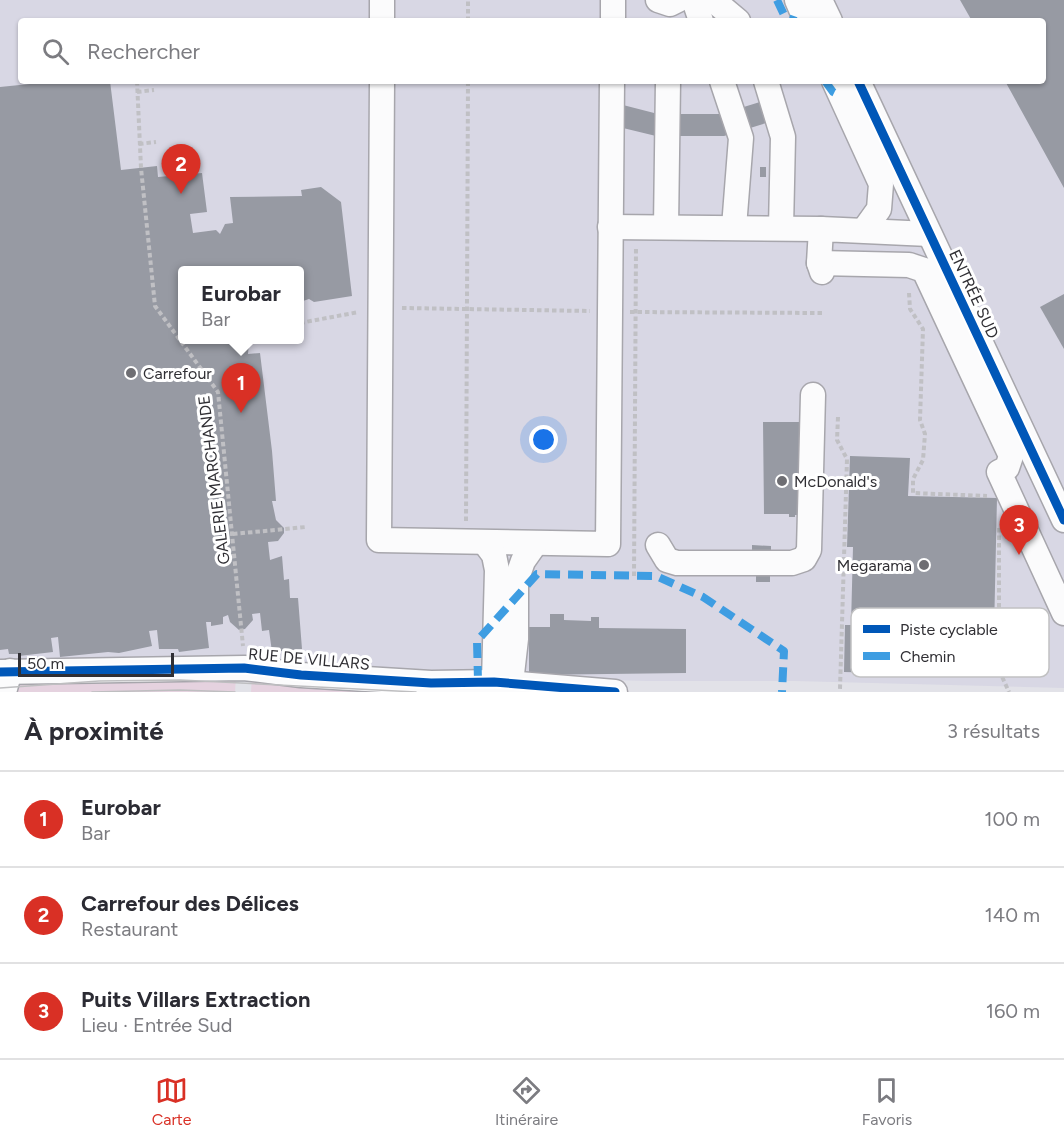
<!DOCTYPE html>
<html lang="fr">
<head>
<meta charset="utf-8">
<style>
  :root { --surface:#fff; --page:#f7f7f7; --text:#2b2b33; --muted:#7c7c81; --line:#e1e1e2; --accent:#d93025 }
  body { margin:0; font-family:Figtree,sans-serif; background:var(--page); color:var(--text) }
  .scale { position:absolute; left:18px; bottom:15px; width:156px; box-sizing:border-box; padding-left:6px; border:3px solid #302f34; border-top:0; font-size:16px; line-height:21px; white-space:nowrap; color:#302f34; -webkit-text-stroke:4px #fff; paint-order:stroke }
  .you { position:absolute; left:544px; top:440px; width:21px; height:21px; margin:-15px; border:4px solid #fff; border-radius:50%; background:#1a73e8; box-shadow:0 0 0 9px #1a73e833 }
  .badge { display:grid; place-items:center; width:39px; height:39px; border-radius:50%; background:var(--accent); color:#fff; font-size:20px; font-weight:700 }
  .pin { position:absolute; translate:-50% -50px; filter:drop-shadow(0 2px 3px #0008) }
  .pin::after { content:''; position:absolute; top:32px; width:21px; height:18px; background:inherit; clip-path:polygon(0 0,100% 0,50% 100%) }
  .popup { position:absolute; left:178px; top:266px; width:126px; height:78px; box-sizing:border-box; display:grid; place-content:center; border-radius:6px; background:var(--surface); filter:drop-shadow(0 2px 4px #0005); font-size:20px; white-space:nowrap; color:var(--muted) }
  .popup b { font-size:22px; color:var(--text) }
  .popup::after { content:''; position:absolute; left:50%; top:100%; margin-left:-12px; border:12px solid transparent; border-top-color:var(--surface) }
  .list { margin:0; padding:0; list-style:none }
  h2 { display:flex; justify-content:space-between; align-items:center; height:78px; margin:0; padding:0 24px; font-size:26px }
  h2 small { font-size:20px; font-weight:400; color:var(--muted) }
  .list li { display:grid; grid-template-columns:39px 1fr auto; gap:18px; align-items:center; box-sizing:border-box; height:96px; padding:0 24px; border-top:2px solid var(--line) }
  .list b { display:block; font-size:22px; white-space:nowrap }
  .list p { margin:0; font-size:20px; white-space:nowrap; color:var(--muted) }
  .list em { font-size:20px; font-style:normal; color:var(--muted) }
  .icon { flex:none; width:33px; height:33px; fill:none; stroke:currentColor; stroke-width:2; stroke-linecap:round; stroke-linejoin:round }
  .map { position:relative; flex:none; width:1064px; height:692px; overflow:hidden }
  .search { position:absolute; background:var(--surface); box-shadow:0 2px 4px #0004; left:18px; right:18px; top:18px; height:66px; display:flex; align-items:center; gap:15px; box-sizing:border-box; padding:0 21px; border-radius:6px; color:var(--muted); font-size:22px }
  .sheet { height:366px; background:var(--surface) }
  nav { display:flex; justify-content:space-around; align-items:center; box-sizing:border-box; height:84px; border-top:2px solid var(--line); background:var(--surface); font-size:16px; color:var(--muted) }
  nav a { display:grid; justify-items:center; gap:3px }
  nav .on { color:var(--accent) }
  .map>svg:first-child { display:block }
  .built { fill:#d8d7e4; fill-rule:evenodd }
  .green { fill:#e5d2df }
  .building { fill:#979aa3 }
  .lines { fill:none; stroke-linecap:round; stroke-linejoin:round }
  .minor-casing { stroke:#a7a6ac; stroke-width:27 }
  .path { stroke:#c0c0c4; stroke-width:4; stroke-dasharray:4.5 3; stroke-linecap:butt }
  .minor { stroke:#fbfbfc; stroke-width:24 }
  .tram { stroke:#bebec0; stroke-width:1.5 }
  .quiet { stroke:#3e9de2; stroke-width:8; stroke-dasharray:15 8; stroke-linecap:butt }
  .cycleway-casing { stroke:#fff; stroke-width:13 }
  .cycleway { stroke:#0057b8; stroke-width:9 }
  .poi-dot { fill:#6e6e73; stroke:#fff; stroke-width:2 }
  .labels { text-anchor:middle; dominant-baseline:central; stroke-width:6; stroke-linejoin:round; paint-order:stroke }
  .street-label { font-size:16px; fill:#302f34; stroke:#fff }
  .poi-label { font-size:16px; fill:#302f34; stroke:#fff; text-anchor:start }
  .key { fill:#fff; stroke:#c1c1c2; stroke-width:1.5 }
  .key-label { font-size:16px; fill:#302f34 }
</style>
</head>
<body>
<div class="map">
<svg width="1064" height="692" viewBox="0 0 1064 692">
  <rect width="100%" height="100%" fill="#e2e2e8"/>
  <!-- built -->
  <path class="built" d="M0 0H1064V688L794 681H648L0 664ZM21 21H1043V81H21ZM182 270H300V340H182Z"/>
  <!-- green -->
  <g class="green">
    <polygon points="236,677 235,692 13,692 16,682"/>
    <polygon points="252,677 471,692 251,692"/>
  </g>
  <!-- building -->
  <g class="building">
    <polygon points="960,0 1064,0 1064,188 1005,81 1043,81 1043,21 972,21"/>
    <polygon points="59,81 110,81 121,170 157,166 158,177 202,173 207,212 190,214 193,233 216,230 220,234 225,224 233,223 230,197 302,196 301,190 321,187 341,202 352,296 314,302 309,299 300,302 300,270 182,270 182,340 256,340 249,342 248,354 260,353 272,451 276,501 272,501 276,520 284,528 284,533 278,541 268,542 270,560 282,556 284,580 289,579 290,598 298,598 302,649 272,652 269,630 262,631 260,613 252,614 253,620 245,629 239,630 230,622 228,615 223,617 223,624 211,626 211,622 206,622 209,648 179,652 178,649 159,649 157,630 149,631 152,646 119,653 108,652 60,657 58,637 51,638 53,652 19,656 19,654 9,654 8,649 0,650 0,87"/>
    <polygon points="773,98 779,119 724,136 656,136 623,128 623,105 658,114 721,114"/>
    <rect x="760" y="167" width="6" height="10"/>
    <polygon points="1064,294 1064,349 1040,307"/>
    <polygon points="763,422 803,422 801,515 795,515 795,517 789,517 789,514 764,514"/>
    <polygon points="850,456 910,458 908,496 997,498 993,676 844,672 845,625 851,625 853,547 847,547"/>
    <polygon points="752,545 771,546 771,555 752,555"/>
    <rect x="756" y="575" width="14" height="7"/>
    <polygon points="550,614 564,614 564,620 591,621 591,617 599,617 599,628 686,629 686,673 529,675 529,627 550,627"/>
  </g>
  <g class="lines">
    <defs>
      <g id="minor">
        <polyline points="658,0 670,4 678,0"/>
        <polyline points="694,0 701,21"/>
        <polyline points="713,0 738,21"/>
        <polyline points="797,0 806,21"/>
        <polyline points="820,0 830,21"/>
        <polyline points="382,21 382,0"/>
        <polyline points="613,21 613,0"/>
        <polyline points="382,81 379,540 608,544 612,81"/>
        <polyline points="722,81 741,138 734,227"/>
        <polyline points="766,81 783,137 781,228"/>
        <polyline points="834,81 881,184 879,209 864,230"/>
        <polyline points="858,81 1064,520"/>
        <polyline points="610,227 821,229"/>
        <polyline points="666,227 668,81"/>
        <polyline points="819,263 909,265 924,270 1011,456 1007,468 999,472 1064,613"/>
        <polyline points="822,272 819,263 821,229 929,234"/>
        <polyline points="485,543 494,555 497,570 494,682"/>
        <polyline points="658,545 667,560 677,563 792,563 804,559 809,550 813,395"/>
        <polyline points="0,672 244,668 301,675 431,683 494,682 615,692"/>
        <polyline points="511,683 516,639 516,581 523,561 535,544"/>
        <polyline points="4,692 10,671"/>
      </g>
    </defs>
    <!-- minor casing -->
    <use href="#minor" class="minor-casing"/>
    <!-- path -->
    <g class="path">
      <polyline points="468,21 468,0"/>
      <polyline points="137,81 141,168 155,306 218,392 243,646"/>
      <polyline points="137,92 154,90"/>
      <polyline points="139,144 156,142"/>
      <polyline points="909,293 910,309 923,329 920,420 925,434 923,460 913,479 913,493 987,496"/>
      <polyline points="402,308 590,311"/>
      <polyline points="630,312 822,313"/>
      <polyline points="300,323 359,312"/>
      <polyline points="838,417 837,440 847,459 840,689"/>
      <polyline points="466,521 468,81"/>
      <polyline points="999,528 999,670 1009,692"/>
      <polyline points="233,534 306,527"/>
      <polyline points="634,576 636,247"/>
      <polyline points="999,670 1017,661"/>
    </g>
    <!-- minor -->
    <use href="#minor" class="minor"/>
    <!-- tram -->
    <g class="tram">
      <polyline points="0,688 99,681 180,680 416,692"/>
      <polyline points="92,692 180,690 235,692"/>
    </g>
    <!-- quiet -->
    <g class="quiet">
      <polyline points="777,0 785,17 796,21"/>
      <polyline points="825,81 833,92 841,96"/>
      <polyline points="478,681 477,641 537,574 656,576 703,597 784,651 782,692"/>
    </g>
    <defs>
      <g id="cycleway">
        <polyline points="858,81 1064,520"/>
        <polyline points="0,672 244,668 301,675 431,683 494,682 615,692"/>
      </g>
    </defs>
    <!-- cycleway casing -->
    <use href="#cycleway" class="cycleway-casing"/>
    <!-- cycleway -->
    <use href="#cycleway" class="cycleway"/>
  </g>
  <!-- markers -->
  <g class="poi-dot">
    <circle cx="131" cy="373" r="6"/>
    <circle cx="782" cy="481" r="6"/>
    <circle cx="924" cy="565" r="6"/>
  </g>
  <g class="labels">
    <!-- street labels -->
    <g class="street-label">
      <text transform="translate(974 294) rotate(65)">ENTRÉE SUD</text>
      <text transform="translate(214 480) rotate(-97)">GALERIE MARCHANDE</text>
      <text transform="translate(309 659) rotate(5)">RUE DE VILLARS</text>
    </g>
    <!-- poi labels -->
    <g class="poi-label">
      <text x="143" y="373">Carrefour</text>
      <text x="794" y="481">McDonald's</text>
      <text x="912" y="565" text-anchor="end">Megarama</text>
    </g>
  </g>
  <!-- legend -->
  <rect x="851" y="608" width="198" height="69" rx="9" class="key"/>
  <rect x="863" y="625" width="27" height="8" fill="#0057b8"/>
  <rect x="863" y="652" width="27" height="8" fill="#3e9de2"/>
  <g class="key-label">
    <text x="900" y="635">Piste cyclable</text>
    <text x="900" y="662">Chemin</text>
  </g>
</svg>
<div class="scale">50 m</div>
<div class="you"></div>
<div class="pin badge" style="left:241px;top:413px">1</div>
<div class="popup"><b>Eurobar</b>Bar</div>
<div class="pin badge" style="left:181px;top:194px">2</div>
<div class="pin badge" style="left:1019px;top:555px">3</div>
<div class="search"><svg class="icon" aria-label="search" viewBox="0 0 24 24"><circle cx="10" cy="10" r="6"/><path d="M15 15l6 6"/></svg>Rechercher</div>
</div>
<section class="sheet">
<h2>À proximité<small>3 résultats</small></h2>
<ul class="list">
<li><span class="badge">1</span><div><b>Eurobar</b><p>Bar</p></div><em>100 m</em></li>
<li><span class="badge">2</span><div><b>Carrefour des Délices</b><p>Restaurant</p></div><em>140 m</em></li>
<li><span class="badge">3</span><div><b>Puits Villars Extraction</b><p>Lieu · Entrée Sud</p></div><em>160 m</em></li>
</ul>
</section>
<nav>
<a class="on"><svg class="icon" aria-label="map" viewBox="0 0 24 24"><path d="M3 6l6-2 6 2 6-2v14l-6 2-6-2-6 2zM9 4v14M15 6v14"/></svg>Carte</a>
<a><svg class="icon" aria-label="directions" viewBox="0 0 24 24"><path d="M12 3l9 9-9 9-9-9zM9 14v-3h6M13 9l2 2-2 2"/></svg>Itinéraire</a>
<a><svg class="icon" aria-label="saved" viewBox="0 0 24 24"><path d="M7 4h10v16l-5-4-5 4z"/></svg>Favoris</a>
</nav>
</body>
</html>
